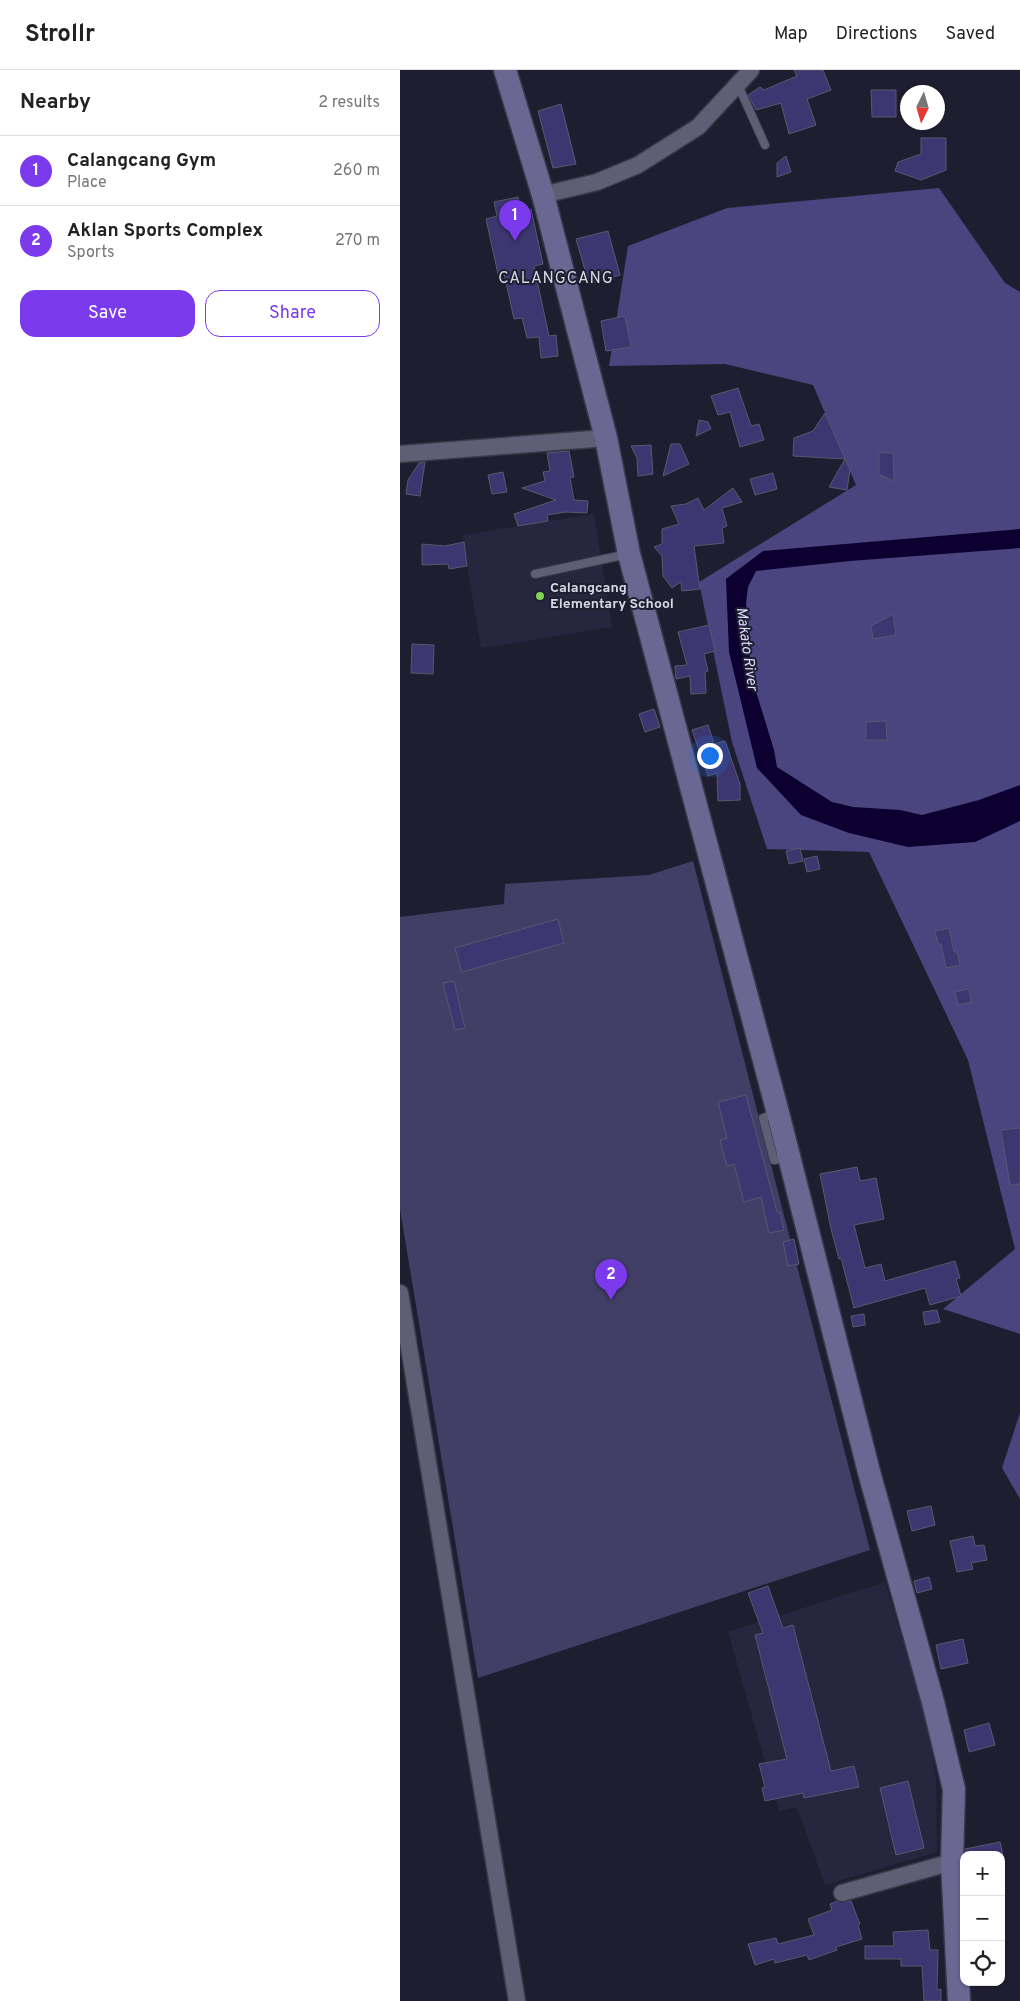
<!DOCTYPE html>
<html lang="en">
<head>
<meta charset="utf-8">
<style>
  :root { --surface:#fff; --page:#f2f2f2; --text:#222; --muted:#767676; --line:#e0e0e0; --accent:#7c3aed }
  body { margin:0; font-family:Overpass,sans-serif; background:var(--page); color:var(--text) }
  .controls { position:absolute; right:15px; bottom:15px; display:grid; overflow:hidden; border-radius:10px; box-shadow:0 1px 4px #0004 }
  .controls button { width:45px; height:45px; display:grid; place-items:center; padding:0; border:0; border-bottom:1px solid var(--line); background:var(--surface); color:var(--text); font:25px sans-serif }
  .compass { position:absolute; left:500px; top:15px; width:45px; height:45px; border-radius:50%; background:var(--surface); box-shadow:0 1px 4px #0004; rotate:185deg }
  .you { position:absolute; left:309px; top:685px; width:18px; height:18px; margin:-12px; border:4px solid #fff; border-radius:50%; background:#1a73e8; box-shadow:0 0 0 8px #1a73e833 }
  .badge { display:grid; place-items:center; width:32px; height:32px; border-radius:50%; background:var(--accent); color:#fff; font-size:16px; font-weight:700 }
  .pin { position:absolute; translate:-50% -41px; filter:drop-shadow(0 1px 2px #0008) }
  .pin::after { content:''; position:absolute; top:26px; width:18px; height:15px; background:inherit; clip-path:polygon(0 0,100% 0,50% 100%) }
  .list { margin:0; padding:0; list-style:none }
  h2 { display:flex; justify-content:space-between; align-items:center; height:65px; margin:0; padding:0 20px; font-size:21px }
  h2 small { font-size:16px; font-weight:400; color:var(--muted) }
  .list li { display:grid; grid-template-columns:32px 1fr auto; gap:15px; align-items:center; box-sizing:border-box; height:70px; padding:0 20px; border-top:1px solid var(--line) }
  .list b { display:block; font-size:19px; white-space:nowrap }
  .list p { margin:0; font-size:16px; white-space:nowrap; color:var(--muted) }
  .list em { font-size:16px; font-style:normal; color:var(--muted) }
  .actions { display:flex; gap:10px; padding:15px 20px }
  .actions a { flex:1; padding:11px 0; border:1px solid var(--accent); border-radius:15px; text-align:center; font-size:18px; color:var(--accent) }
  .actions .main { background:var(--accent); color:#fff }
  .icon { flex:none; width:28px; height:28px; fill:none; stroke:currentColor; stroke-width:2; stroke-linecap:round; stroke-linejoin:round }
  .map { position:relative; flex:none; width:620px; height:1931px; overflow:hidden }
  header { display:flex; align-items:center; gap:30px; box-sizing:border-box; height:70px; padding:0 25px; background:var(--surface); border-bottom:1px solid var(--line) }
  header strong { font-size:24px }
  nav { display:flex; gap:28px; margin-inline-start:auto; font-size:18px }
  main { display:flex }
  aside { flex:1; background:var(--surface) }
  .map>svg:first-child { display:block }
  .built { fill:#28263e }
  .green { fill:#423f67 }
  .forest { fill:#4a447f }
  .water { fill:#0d0031 }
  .building { fill:#3d3670; stroke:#59586e }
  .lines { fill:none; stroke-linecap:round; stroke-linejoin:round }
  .lane-casing { stroke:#3a3949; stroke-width:10 }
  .street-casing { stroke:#3a3949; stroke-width:19 }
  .secondary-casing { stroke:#3a3949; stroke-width:25 }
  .lane { stroke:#5f5e75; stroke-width:8 }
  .street { stroke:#5f5e75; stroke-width:16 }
  .secondary { stroke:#6a6793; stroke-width:22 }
  .poi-dot { fill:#7ed153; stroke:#1f1e31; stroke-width:2 }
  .labels { text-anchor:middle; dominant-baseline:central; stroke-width:4; stroke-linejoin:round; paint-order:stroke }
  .poi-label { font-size:14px; font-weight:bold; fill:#d7d7e4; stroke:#1f1e31; text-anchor:start }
  .water-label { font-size:15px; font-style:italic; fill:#dad9fe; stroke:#1f1e31 }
  .quarter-label { font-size:16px; letter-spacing:1px; fill:#d7d7e4; stroke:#1f1e31 }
</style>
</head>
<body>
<header>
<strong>Strollr</strong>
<nav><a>Map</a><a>Directions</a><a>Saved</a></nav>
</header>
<main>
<aside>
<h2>Nearby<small>2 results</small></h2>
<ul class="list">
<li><span class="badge">1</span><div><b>Calangcang Gym</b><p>Place</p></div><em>260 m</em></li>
<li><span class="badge">2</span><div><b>Aklan Sports Complex</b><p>Sports</p></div><em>270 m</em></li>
</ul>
<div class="actions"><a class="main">Save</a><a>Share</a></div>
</aside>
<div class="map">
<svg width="620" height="1931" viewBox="0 0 620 1931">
  <rect width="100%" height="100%" fill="#1f1e31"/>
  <!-- built -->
  <g class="built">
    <polygon points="194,444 212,557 81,578 62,465"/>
    <polygon points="485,1512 530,1662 536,1711 537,1782 425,1815 397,1737 379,1741 328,1562"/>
  </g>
  <!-- green -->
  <polygon class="green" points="293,791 470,1480 78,1608 0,1139 0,847 104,834 105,814 249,805"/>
  <!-- forest -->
  <g class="forest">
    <polygon points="539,118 605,213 620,222 620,1264 543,1239 615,1179 568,990 469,782 367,779 332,672 301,522 299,512 456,415 413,315 325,294 209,296 228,176 327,138"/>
    <polygon points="620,1343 620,1429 602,1398"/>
  </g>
  <!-- water -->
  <polygon class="water" points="620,459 620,478 450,491 356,501 348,517 346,533 351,605 374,680 377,697 432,732 453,737 500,740 522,745 579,730 620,715 620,751 575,772 508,777 449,763 401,745 357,698 329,582 326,509 363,481"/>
  <!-- building -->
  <g class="building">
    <polygon points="394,0 423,0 431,20 407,29 416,55 389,64 381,33 356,40 348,25 360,17 364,20 397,6"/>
    <polygon points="471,20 496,20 496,47 472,47"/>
    <polygon points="161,34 176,94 153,98 138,41"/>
    <polygon points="521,68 546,68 546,100 521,110 495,101 498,92 521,84"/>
    <polygon points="386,86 391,102 377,107 377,93"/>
    <polygon points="118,127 121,141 131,139 143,194 134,196 149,266 156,265 158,286 141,288 139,267 127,268 122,248 114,249 104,203 98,204 86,149 97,146 94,132"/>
    <polygon points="208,161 220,205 189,214 176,169"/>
    <polygon points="225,246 231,277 206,281 201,251"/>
    <polygon points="338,318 351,356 359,354 364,370 340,377 330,342 318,345 311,326"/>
    <polygon points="425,343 450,400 447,420 429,417 445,389 393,386 394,368 413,361"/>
    <polygon points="299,350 308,352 311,359 296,366"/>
    <polygon points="271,374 280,374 289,394 263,406"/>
    <polygon points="251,375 253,404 238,406 237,388 231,376"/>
    <polygon points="169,381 174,407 170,408 174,430 188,431 187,443 166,442 147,445 148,451 118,456 114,444 156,430 122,418 145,411 143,402 150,401 147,383"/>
    <polygon points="479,383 493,383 494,411 479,404"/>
    <polygon points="25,392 20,426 6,424 8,410 19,393"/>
    <polygon points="103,402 107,422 92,424 88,405"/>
    <polygon points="373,403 377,419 355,425 350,409"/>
    <polygon points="333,418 342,432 322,438 327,456 322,458 324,473 294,476 300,519 282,521 281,512 272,518 263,506 262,486 254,477 262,474 262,459 279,454 271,436 286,434 298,428 304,440"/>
    <polygon points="64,472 67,496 49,499 48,494 22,495 22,474 45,476"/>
    <polygon points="493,544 496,565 473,569 471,556"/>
    <polygon points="309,555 315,581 304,584 308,601 305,602 306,623 291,624 290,606 276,609 275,596 287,595 278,562"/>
    <polygon points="12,574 34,575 33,604 11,603"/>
    <polygon points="254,639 260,657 245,662 239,644"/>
    <polygon points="486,651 487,670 466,670 466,652"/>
    <polygon points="308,655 314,674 325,671 340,714 340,730 318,731 317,703 308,706 292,660"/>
    <polygon points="400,778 403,791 389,794 386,781"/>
    <polygon points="417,786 420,799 407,802 404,789"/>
    <polygon points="158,849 164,873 62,902 55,878"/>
    <polygon points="549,858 554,882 557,882 560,895 546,898 541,874 538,874 535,861"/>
    <polygon points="54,911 65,958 55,960 43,913"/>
    <polygon points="569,919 571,932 558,935 555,922"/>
    <polygon points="346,1025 377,1142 380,1142 384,1160 369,1163 361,1127 344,1132 334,1094 327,1096 320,1070 327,1068 318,1032"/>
    <polygon points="620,1058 620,1114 610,1115 601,1060"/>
    <polygon points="457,1097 460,1111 476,1108 484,1149 454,1155 465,1198 481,1194 485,1211 555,1191 560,1208 556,1209 561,1226 530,1235 525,1218 454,1238 441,1188 439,1189 431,1159 420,1104"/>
    <polygon points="394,1169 399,1194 388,1196 383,1172"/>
    <polygon points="537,1240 540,1252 525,1255 523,1242"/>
    <polygon points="464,1244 465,1255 453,1257 451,1246"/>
    <polygon points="531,1436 535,1455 512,1461 507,1441"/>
    <polygon points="573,1466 575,1476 584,1475 587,1490 571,1493 573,1499 557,1502 550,1471"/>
    <polygon points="529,1507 532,1519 517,1523 514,1511"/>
    <polygon points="368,1516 383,1558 393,1555 431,1701 454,1696 459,1717 404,1728 403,1723 365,1731 362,1718 365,1717 359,1694 387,1689 355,1565 363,1563 348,1523"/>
    <polygon points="563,1569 568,1593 541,1599 536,1575"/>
    <polygon points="589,1653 595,1675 569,1682 564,1660"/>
    <polygon points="508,1711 524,1778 496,1785 480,1718"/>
    <polygon points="600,1772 603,1785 565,1785 565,1779"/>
    <polygon points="437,1831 451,1831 460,1854 458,1855 462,1869 436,1877 437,1880 409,1890 407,1885 375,1893 374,1889 355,1895 348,1874 376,1868 378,1874 414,1865 408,1849 432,1840 430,1834"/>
    <polygon points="528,1860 530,1880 538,1880 537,1920 541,1919 541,1931 524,1931 522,1896 501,1896 501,1889 465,1889 465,1876 494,1876 493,1862"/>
  </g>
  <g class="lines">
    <defs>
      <g id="lane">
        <polyline points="338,15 365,75"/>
        <polyline points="135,504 228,484"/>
        <polyline points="375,1044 363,1048 374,1090 388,1087"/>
      </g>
      <g id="street">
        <polyline points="143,125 197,112 238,95 298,57 351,0"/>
        <polyline points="0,384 206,368"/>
        <polyline points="0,1223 117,1931"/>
        <polyline points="442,1823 552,1792"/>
      </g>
      <polyline id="secondary" points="105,0 143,125 206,368 229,484 378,1043 469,1402 533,1632 554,1719 552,1792 559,1931"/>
    </defs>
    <!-- lane casing -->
    <use href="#lane" class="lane-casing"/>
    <!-- street casing -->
    <use href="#street" class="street-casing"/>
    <!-- secondary casing -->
    <use href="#secondary" class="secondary-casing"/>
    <!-- lane -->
    <use href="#lane" class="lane"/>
    <!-- street -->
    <use href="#street" class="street"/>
    <!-- secondary -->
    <use href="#secondary" class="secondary"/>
  </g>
  <!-- markers -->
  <circle class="poi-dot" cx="140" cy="526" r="5"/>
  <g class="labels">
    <!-- poi labels -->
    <g class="poi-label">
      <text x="150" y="518">Calangcang<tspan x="150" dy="16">Elementary School</tspan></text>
    </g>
    <!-- water labels -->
    <g class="water-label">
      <text transform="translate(346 579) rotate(82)">Makato River</text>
    </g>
    <!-- quarter labels -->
    <g class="quarter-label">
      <text x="156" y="209">CALANGCANG</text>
    </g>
  </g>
</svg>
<div class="controls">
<button>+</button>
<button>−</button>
<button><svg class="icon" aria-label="locate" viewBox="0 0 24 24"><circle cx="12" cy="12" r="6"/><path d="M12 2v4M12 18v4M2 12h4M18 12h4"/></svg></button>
</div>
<svg class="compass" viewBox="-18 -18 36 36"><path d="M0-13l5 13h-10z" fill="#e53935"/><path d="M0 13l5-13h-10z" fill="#767676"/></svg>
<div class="you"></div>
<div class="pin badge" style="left:115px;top:171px">1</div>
<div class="pin badge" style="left:211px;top:1230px">2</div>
</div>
</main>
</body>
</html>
